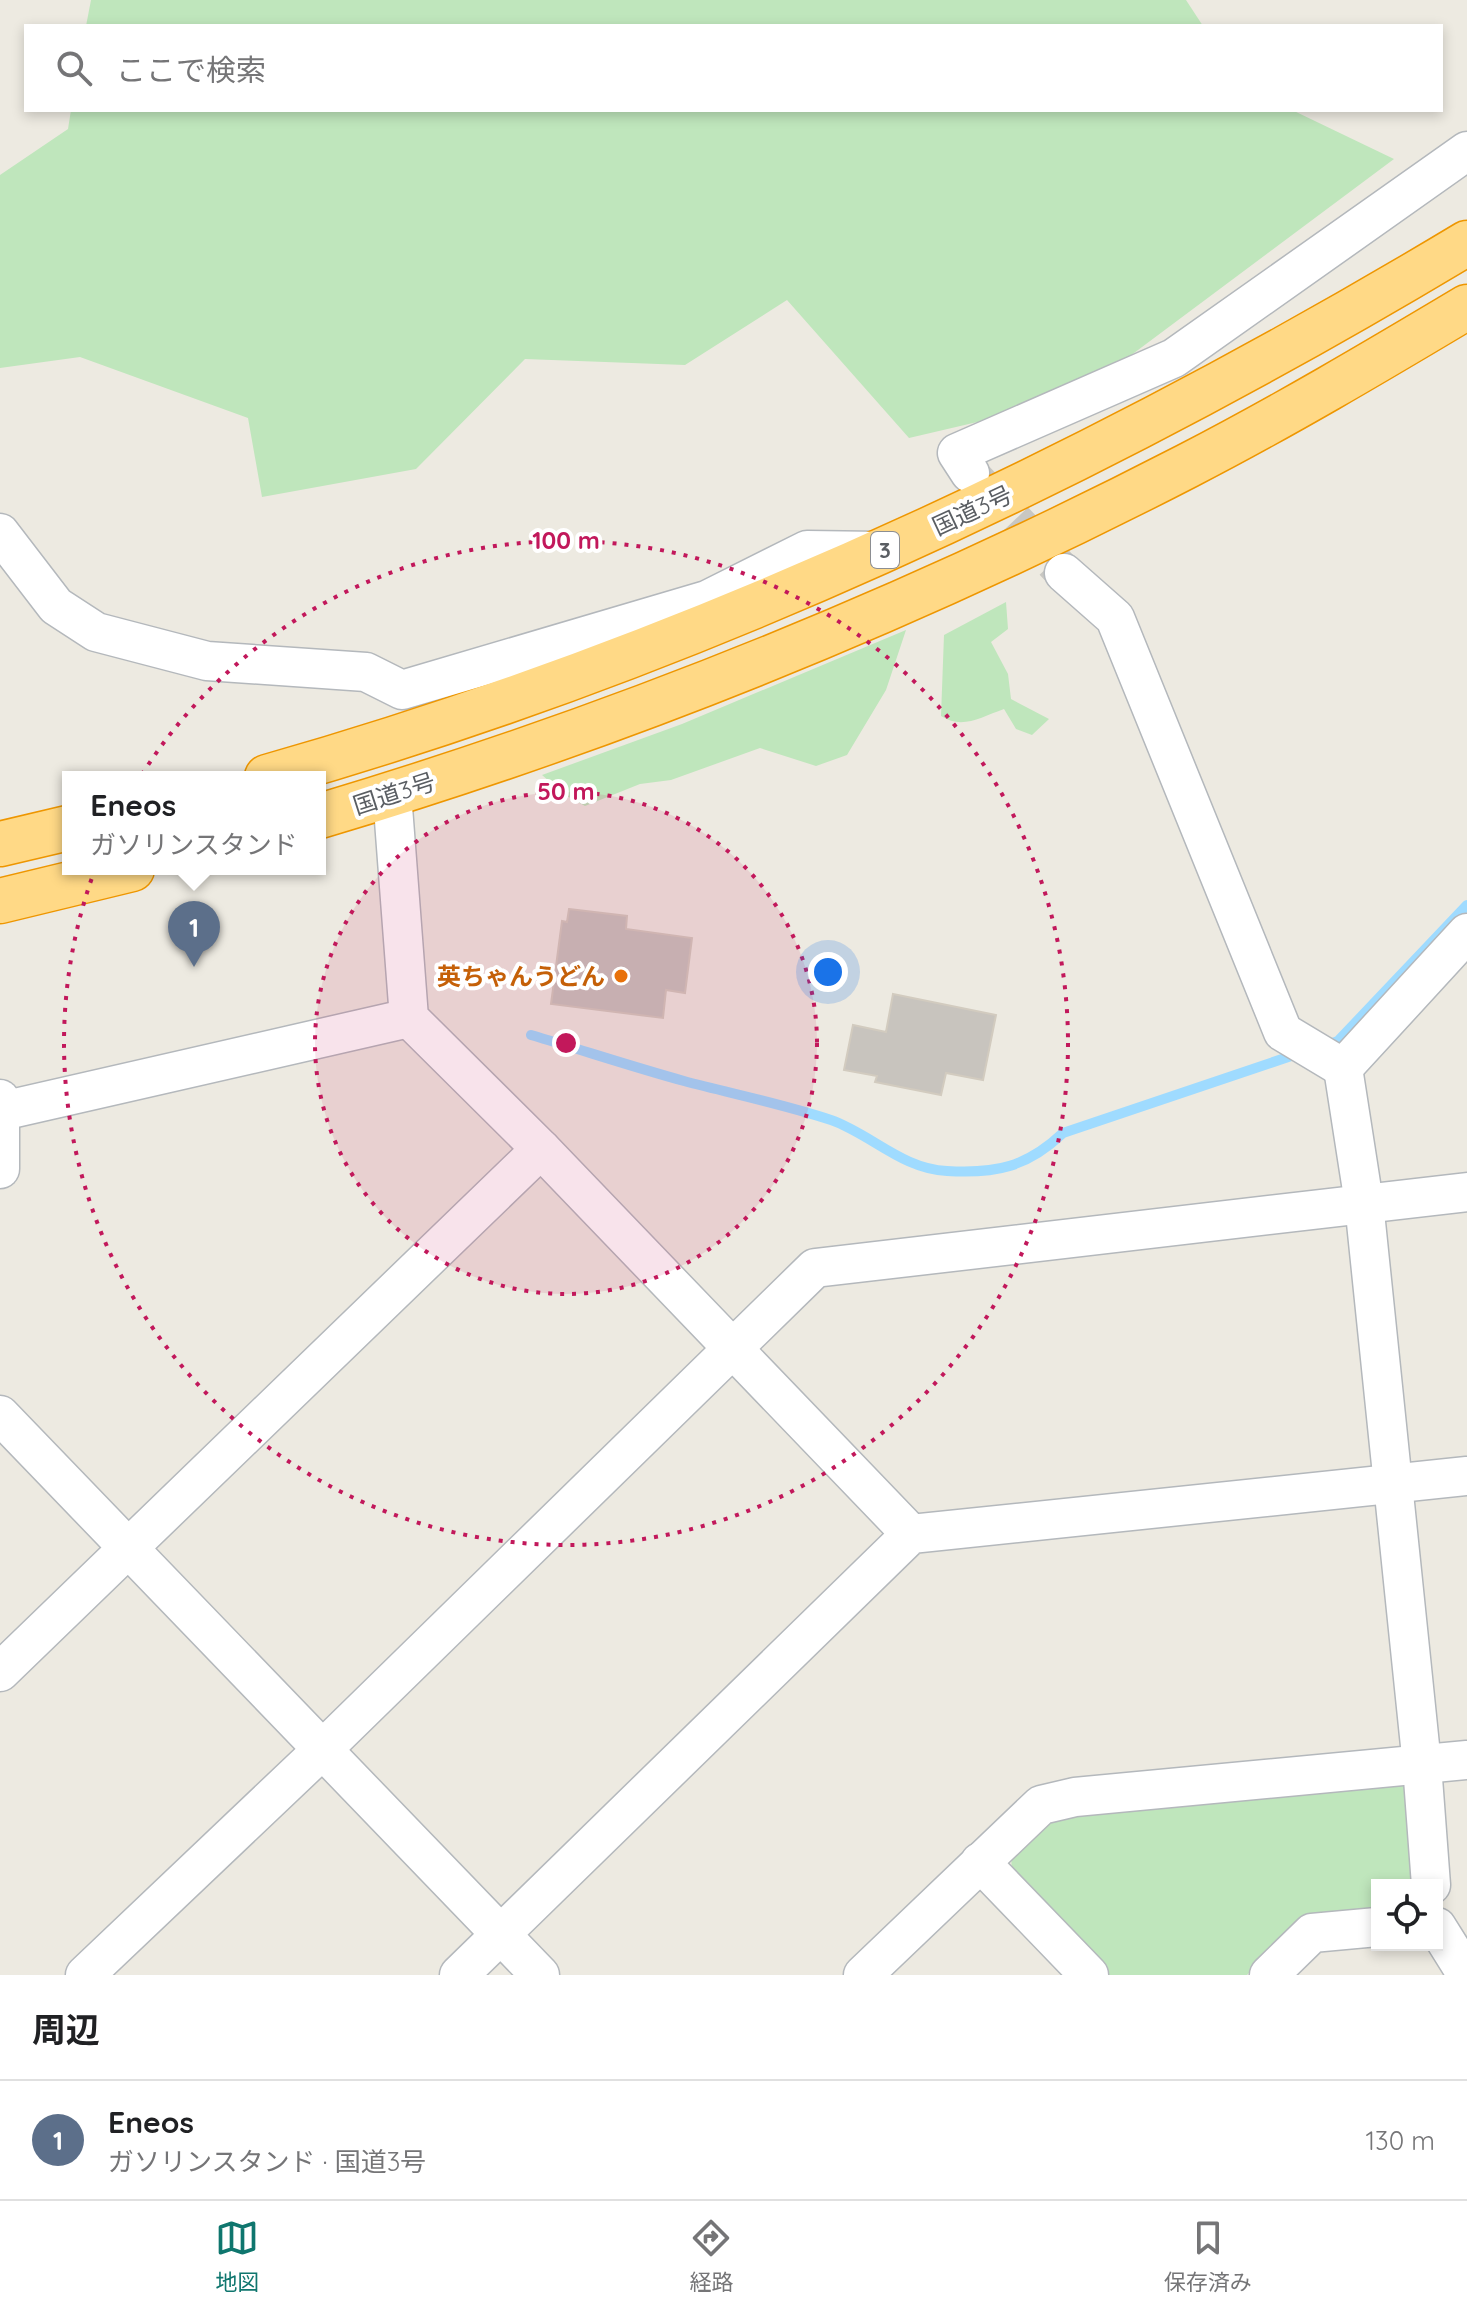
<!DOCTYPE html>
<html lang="ja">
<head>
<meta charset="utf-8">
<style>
  :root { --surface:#fff; --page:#f6f6f6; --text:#202124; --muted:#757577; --line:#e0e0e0; --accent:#0f766e }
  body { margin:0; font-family:Quicksand,"Noto Sans JP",sans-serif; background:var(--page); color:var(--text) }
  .controls { position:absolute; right:24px; bottom:24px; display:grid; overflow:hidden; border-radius:0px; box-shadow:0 4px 12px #0003 }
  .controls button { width:72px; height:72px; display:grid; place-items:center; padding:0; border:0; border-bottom:2px solid var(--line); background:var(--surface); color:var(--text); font:40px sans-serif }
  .you { position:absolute; left:828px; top:972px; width:28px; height:28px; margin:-20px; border:6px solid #fff; border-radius:50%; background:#1a73e8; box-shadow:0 0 0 12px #1a73e833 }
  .badge { display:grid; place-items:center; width:52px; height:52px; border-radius:50%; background:var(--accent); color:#fff; font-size:26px; font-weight:700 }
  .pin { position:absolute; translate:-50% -66px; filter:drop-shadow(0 2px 4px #0008) }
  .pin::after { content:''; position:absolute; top:42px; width:28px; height:24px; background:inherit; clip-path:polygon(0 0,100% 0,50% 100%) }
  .popup { position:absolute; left:62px; top:771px; width:264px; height:104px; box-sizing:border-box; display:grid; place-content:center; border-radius:0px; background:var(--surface); filter:drop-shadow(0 2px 6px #0005); font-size:26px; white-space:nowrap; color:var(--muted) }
  .popup b { font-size:30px; color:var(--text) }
  .popup::after { content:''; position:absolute; left:50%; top:100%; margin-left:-16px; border:16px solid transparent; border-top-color:var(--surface) }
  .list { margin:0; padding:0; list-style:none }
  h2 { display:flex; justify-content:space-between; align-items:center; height:104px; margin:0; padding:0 32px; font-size:34px }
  h2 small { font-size:26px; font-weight:400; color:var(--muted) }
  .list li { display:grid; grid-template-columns:52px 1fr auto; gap:24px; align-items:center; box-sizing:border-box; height:120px; padding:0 32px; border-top:2px solid var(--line) }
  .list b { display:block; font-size:30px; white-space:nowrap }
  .list p { margin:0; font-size:26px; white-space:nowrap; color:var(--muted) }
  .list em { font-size:26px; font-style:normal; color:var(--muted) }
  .icon { flex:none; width:44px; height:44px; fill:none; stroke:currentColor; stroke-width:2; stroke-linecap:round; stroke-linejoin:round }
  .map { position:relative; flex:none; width:1467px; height:1975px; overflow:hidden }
  .search { position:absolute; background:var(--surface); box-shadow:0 4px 12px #0003; left:24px; right:24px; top:24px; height:88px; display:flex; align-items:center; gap:20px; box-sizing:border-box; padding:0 28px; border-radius:0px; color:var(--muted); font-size:30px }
  .sheet { height:224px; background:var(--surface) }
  nav { display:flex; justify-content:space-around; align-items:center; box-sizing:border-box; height:112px; border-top:2px solid var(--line); background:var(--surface); font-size:22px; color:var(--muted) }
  nav a { display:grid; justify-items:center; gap:4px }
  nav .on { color:var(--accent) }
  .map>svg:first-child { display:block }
  .green { fill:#bfe6bc }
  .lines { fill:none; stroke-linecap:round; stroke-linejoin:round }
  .stream { stroke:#9fdbff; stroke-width:10 }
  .building { fill:#c8c4be; stroke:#d2cbbf; stroke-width:2 }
  .minor-tunnel { stroke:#c8c7c2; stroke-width:38; stroke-dasharray:38 19; stroke-linecap:butt }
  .minor-casing { stroke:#b4b8bc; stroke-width:41 }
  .highway-casing { stroke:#ee9600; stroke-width:47 }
  .minor { stroke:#fff; stroke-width:38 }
  .highway { stroke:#ffd986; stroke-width:44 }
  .ring { fill:none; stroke:#c2185b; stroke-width:4; stroke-dasharray:4 8 }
  .food-dot { fill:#e8710a; stroke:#fff; stroke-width:3 }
  .labels { text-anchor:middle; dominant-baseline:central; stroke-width:8; stroke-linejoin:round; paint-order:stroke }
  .shield { fill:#fff; stroke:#8c8e92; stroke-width:2 }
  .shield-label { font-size:22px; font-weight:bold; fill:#5a5e63 }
  .street-label { font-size:24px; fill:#5a5e63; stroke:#fff }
  .food-label { font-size:24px; font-weight:bold; fill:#c56008; stroke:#fff; text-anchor:end }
  .centre { fill:#c2185b; stroke:#fff; stroke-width:4 }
  .ring-label { font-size:24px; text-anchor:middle; font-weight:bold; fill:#c2185b; stroke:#fff; stroke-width:8; stroke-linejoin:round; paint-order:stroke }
</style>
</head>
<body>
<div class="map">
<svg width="1467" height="1975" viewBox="0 0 1467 1975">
  <rect width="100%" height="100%" fill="#edeae1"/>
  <!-- green -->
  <g class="green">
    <polygon points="91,0 1186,0 1203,26 86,26"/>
    <polygon points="71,110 1292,110 1394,159 1071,400 909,438 787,300 685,365 525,359 416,469 262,497 248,418 80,357 0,368 0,175 68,129"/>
    <path d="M1006 602 1008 629 991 642 1008 674 1011 699 1049 719 1032 735 1016 729 1004 709C981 717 962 730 941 716L944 635Z"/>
    <polygon points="906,630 886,690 847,755 816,766 760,748 671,780 640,784 585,806 565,795 542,775 682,724"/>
    <polygon points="1398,1782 1408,1790 1414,1885 1377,1885 1377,1911 1302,1918 1247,1975 1105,1975 1012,1875 1011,1854 1050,1818"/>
  </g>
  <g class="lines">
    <!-- stream -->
    <g class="stream">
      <path d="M531 1035C582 1050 633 1067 684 1081 733 1094 783 1104 831 1120 871 1134 902 1169 947 1171 996 1174 1027 1167 1063 1133L1300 1053"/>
      <polyline points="1327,1045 1338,1041 1467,905"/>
    </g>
  </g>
  <!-- building -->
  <g class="building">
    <polygon points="569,909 627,916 626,929 692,938 685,993 666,990 663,1018 551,1004 562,921 567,922"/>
    <polygon points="893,994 996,1015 983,1080 946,1073 941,1095 875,1082 877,1076 844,1070 853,1025 886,1032"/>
  </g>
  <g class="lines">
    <!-- minor-tunnel -->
    <polyline class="minor-tunnel" points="975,479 1064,573"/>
    <defs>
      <g id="minor">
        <polyline points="970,473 957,453 1174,358 1467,151"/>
        <polyline points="0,533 56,606 96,632 207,661 366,672 402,690 707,600 807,550 880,551"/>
        <polyline points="1064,573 1115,618 1283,1032 1343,1068"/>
        <polyline points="392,794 409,1018 541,1149 911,1534"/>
        <polyline points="1343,1068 1364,1203 1422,1765 1431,1885"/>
        <polyline points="1343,1068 1467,933"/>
        <polyline points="0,1099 0,1169"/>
        <polyline points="2,1111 409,1018"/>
        <polyline points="0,1415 540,1975"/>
        <polyline points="0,1672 541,1149"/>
        <polyline points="980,1862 1089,1975"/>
        <polyline points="1437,1927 1467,1975"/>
        <polyline points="85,1975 323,1749 815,1268 1467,1192"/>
        <polyline points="459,1975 911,1534 1467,1476"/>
        <polyline points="863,1975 1041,1805 1075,1797 1467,1760"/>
        <polyline points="1269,1975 1312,1933 1377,1927"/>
      </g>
      <g id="highway">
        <path d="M267 777C689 657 1091 469 1467 243"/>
        <path d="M320 816C618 727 910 609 1187 466 1282 417 1375 362 1467 307"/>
        <polyline points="0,844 68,828"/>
        <polyline points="0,901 132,869"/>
      </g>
    </defs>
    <!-- minor casing -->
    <use href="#minor" class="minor-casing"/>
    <!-- highway casing -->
    <use href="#highway" class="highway-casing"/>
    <!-- minor -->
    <use href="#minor" class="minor"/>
    <!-- highway -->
    <use href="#highway" class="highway"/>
  </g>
  <!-- distance rings -->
  <circle cx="566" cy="1043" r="251" fill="#c2185b" fill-opacity=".12"/>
  <g class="ring">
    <circle cx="566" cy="1043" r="251"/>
    <circle cx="566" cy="1043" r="502"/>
  </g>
  <!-- markers -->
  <circle class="food-dot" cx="621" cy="976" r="8"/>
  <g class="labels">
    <!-- shield labels -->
    <rect class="shield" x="871" y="532" width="28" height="36" rx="6"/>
    <g class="shield-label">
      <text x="885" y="550">3</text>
    </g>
    <!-- street labels -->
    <g class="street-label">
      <text transform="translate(972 510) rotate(-25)">国道3号</text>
      <text transform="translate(394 793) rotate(-18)">国道3号</text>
    </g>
    <!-- food labels -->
    <g class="food-label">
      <text x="605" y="976">英ちゃんうどん</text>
    </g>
  </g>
  <circle cx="566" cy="1043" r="12" class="centre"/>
  <g class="ring-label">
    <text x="566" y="549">100 m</text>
    <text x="566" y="800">50 m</text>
  </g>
</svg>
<div class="controls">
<button><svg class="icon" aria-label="locate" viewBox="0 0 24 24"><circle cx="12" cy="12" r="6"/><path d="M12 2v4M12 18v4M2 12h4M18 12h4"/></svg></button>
</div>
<div class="you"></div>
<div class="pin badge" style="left:194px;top:967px;background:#5c6f8a">1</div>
<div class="popup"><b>Eneos</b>ガソリンスタンド</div>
<div class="search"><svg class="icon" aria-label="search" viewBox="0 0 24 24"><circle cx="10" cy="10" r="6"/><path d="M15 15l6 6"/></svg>ここで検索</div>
</div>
<section class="sheet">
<h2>周辺<small></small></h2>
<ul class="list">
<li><span class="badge" style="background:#5c6f8a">1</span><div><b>Eneos</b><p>ガソリンスタンド · 国道3号</p></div><em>130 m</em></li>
</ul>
</section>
<nav>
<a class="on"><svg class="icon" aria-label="map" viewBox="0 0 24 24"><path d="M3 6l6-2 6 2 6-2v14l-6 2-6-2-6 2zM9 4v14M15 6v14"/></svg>地図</a>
<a><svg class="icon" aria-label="directions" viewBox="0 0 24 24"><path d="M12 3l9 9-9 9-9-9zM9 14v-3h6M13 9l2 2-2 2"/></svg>経路</a>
<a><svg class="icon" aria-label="saved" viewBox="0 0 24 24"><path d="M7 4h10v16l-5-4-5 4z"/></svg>保存済み</a>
</nav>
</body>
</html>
